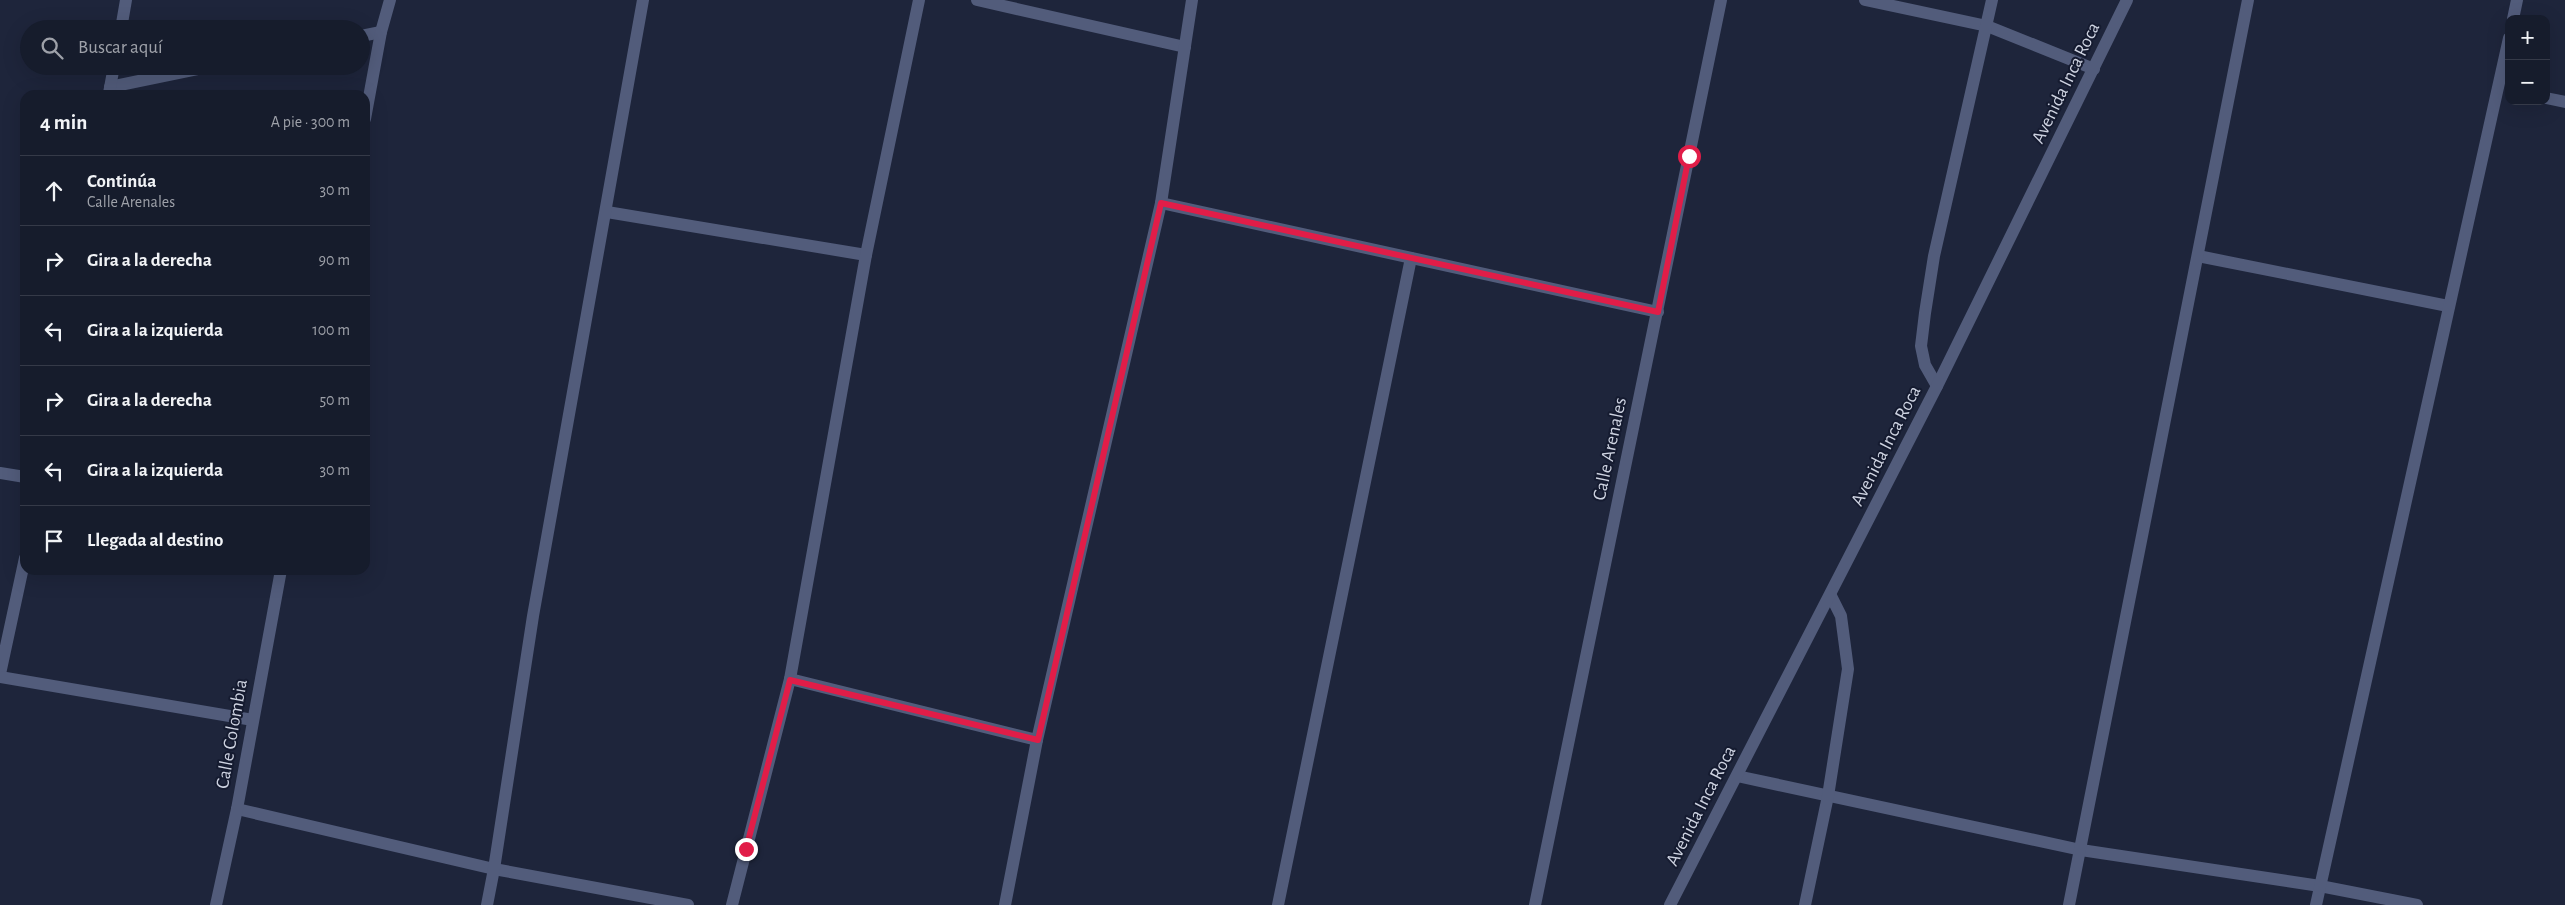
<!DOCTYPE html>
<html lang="es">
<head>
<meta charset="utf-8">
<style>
  :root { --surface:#161c2c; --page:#1f2534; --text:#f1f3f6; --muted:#9ea1a9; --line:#353a48 }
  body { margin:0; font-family:"Alegreya Sans",sans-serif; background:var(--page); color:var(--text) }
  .controls { position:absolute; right:15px; top:15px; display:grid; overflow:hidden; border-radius:10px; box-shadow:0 5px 20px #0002 }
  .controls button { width:45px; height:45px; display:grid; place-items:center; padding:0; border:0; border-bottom:1px solid var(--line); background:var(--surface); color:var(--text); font:25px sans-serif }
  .stop { position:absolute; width:15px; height:15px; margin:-11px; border:4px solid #e11d48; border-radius:50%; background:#fff }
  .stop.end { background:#e11d48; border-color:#fff; box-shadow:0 1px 5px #0008 }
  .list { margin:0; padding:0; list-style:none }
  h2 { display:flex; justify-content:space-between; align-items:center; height:65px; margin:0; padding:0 20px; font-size:21px }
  h2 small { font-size:16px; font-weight:400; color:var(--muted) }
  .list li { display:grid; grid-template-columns:32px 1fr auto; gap:15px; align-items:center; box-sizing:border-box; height:70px; padding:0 20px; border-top:1px solid var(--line) }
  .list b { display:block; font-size:19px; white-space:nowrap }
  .list p { margin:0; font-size:16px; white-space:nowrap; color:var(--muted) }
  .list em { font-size:16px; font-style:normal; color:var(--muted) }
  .icon { flex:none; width:28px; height:28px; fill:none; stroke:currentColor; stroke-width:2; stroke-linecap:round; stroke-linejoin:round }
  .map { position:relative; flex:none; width:2565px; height:905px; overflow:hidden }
  .search { position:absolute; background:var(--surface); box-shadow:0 5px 20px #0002; left:20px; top:20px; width:350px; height:55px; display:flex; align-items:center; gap:12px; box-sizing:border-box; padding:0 18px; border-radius:28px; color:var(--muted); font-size:19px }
  .panel { position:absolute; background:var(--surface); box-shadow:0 5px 20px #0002; left:20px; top:90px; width:350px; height:485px; border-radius:15px }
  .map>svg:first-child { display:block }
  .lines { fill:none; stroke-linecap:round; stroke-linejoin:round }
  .minor { stroke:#525c7b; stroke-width:12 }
  .tertiary { stroke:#525c7b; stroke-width:12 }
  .route { stroke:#e11d48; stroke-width:6 }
  .labels { text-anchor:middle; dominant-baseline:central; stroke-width:4; stroke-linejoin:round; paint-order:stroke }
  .street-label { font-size:19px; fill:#ced3e1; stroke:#151b30 }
</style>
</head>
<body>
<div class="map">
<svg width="2565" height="905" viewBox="0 0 2565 905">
  <rect width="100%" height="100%" fill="#1e253b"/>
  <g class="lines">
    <!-- minor -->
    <g class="minor">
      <polyline points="977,0 1185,47"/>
      <polyline points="1865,0 1987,26 2094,69"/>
      <polyline points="2513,19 2517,0"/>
      <polyline points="121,29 126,0"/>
      <polyline points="361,36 381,32"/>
      <polyline points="110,87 212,66"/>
      <polyline points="109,93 114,66"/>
      <polyline points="2546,98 2565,102"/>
      <polyline points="365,119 381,32 390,0"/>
      <polyline points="1161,203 1658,312"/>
      <polyline points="607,212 866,255"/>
      <polyline points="2198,256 2448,306"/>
      <polyline points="1937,386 1925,365 1921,346 1925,313 1934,256 1992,0"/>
      <polyline points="0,473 25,477"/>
      <polyline points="0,674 25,558"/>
      <polyline points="0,677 253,720"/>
      <polyline points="790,679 1037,740"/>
      <polyline points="1737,776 2081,850 2320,886 2417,905"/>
      <polyline points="237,809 494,869 688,905"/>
      <polyline points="216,905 237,809 281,570"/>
      <polyline points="487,905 494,869 533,616 643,0"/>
      <polyline points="732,905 790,679 866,255 919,0"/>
      <polyline points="1005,905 1037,740 1161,203 1192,0"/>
      <polyline points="1278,905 1411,258"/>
      <polyline points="1535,905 1721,0"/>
      <polyline points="1805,905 1828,796 1848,669 1841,616 1831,596"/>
      <polyline points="2069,905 2248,0"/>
      <polyline points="2316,905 2509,38"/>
    </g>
    <!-- tertiary -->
    <polyline class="tertiary" points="1670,905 1937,386 2127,0"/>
  </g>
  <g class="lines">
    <!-- route -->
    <polyline class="route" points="746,849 790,680 1038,740 1161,203 1658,312 1689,156"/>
  </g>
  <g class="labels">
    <!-- street labels -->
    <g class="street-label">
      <text transform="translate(2066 83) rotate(-64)">Avenida Inca Roca</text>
      <text transform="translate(1886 446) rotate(-63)">Avenida Inca Roca</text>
      <text transform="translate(1610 449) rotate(-78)">Calle Arenales</text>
      <text transform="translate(232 734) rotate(-80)">Calle Colombia</text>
      <text transform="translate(1701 806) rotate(-63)">Avenida Inca Roca</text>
    </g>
  </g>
</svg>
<div class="controls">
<button>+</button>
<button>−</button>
</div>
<div class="stop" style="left:1689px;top:156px"></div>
<div class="stop end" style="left:746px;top:849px"></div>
<div class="search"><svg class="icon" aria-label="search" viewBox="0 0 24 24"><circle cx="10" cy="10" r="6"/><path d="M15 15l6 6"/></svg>Buscar aquí</div>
<section class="panel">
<h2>4 min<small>A pie · 300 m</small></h2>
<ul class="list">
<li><svg class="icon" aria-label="ahead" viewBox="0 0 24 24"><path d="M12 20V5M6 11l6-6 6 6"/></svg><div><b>Continúa</b><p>Calle Arenales</p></div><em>30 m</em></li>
<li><svg class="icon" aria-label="right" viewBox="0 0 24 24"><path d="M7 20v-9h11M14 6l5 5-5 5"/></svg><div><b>Gira a la derecha</b></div><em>90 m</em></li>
<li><svg class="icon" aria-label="left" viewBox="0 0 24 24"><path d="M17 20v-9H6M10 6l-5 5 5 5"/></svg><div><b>Gira a la izquierda</b></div><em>100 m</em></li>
<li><svg class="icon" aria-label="right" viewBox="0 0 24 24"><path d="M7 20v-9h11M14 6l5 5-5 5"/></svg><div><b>Gira a la derecha</b></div><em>50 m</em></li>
<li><svg class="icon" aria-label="left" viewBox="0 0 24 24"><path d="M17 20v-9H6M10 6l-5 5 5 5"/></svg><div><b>Gira a la izquierda</b></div><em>30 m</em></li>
<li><svg class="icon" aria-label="arrive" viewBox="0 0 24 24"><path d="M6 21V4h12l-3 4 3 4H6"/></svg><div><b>Llegada al destino</b></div></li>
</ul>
</section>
</div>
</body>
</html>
